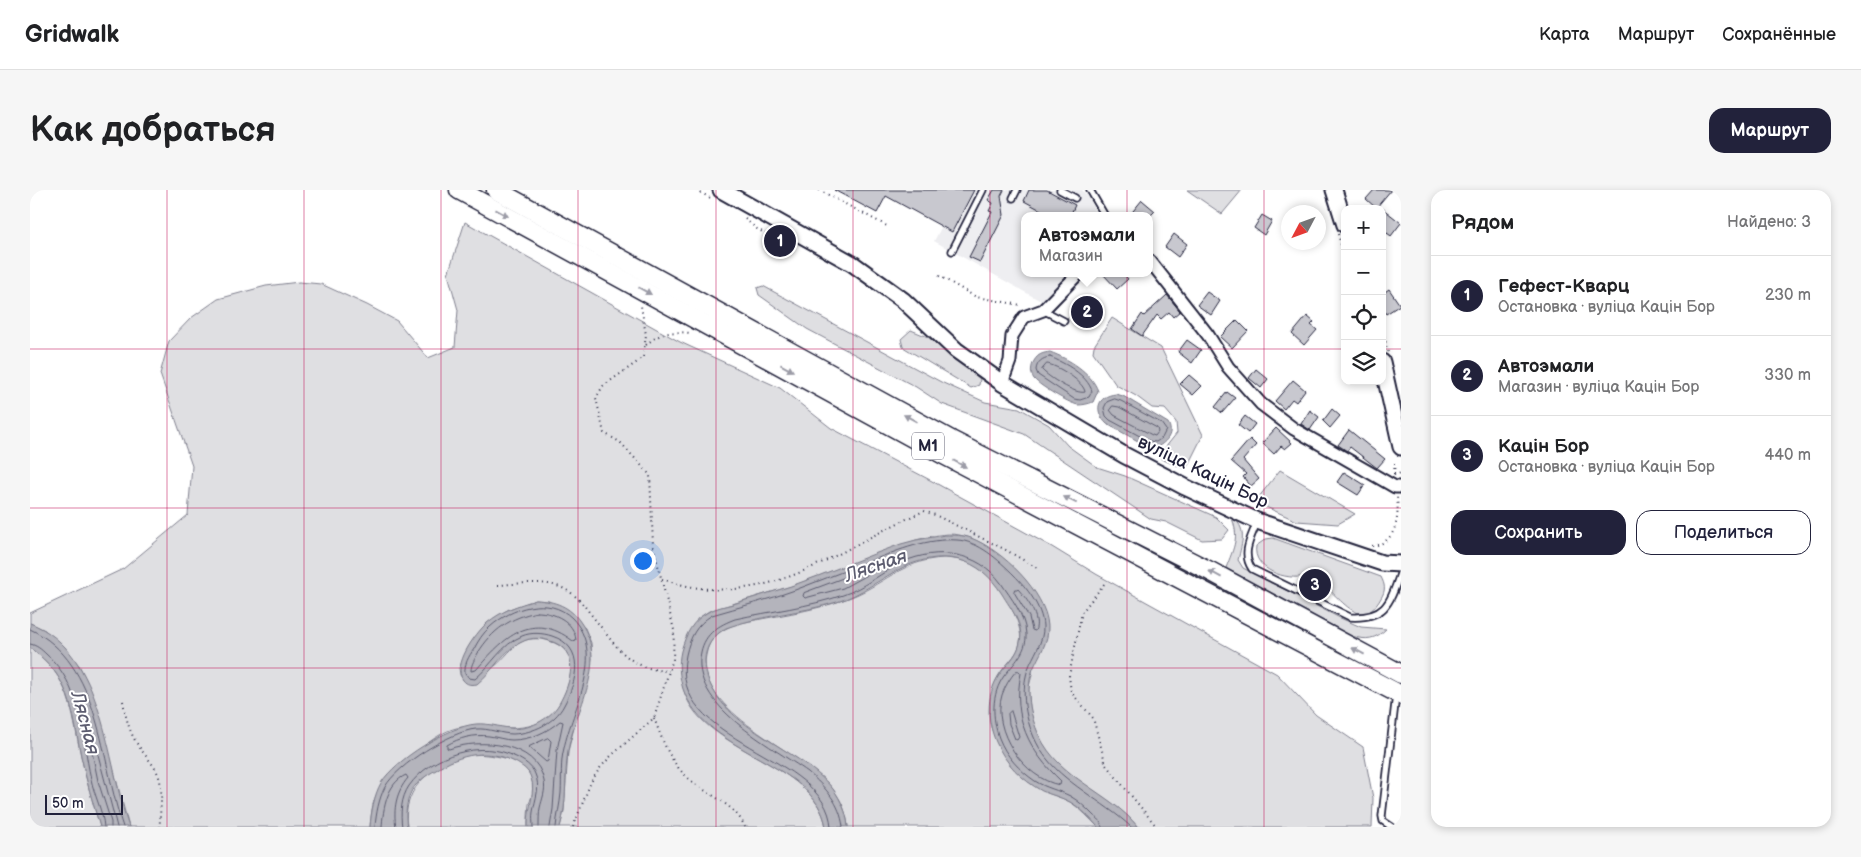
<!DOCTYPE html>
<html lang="ru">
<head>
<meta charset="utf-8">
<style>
  :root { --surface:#fff; --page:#f6f6f6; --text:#202124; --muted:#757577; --line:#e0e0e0; --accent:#22223b }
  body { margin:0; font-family:"Balsamiq Sans",sans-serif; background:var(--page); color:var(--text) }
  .controls { position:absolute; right:15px; top:15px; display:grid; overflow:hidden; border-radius:10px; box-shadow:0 2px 8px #0003 }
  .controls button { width:45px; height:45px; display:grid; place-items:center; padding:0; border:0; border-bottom:1px solid var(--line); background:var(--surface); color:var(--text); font:25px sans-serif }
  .compass { position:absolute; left:1251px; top:15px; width:45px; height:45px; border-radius:50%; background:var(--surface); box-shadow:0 2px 8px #0003; rotate:229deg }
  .scale { position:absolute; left:15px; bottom:12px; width:78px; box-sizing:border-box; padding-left:5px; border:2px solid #22223b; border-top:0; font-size:14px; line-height:18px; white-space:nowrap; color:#22223b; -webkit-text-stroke:4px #fff; paint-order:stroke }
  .you { position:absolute; left:612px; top:370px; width:18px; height:18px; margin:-12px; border:4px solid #fff; border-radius:50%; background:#1a73e8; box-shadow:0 0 0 8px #1a73e833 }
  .badge { display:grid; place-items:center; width:32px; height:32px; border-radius:50%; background:var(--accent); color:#fff; font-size:16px; font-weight:700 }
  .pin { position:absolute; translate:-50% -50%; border:2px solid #fff; box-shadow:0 1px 5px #0006 }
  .popup { position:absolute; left:991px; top:22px; width:132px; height:65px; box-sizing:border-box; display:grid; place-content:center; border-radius:10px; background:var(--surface); filter:drop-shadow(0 1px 4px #0005); font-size:16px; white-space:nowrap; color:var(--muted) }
  .popup b { font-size:19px; color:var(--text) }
  .popup::after { content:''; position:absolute; left:50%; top:100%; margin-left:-10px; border:10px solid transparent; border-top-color:var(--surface) }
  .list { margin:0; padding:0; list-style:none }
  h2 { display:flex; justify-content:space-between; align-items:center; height:65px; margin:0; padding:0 20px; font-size:21px }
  h2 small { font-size:16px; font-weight:400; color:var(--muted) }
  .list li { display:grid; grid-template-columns:32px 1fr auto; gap:15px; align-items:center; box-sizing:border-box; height:80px; padding:0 20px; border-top:1px solid var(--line) }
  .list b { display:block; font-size:19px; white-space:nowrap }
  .list p { margin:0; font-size:16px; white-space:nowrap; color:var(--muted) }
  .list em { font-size:16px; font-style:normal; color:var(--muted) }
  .actions { display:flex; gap:10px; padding:15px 20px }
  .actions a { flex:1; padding:11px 0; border:1px solid var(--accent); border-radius:15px; text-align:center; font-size:18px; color:var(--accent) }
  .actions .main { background:var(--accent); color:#fff }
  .icon { flex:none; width:28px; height:28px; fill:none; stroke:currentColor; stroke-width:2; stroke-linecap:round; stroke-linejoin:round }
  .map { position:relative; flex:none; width:1371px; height:637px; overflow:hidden; border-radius:15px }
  header { display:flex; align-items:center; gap:30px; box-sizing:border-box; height:70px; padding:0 25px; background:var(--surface); border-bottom:1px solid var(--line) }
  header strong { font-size:24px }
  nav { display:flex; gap:28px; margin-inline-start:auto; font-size:18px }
  .intro { display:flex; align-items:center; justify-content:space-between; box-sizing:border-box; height:120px; padding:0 30px }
  h1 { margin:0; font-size:35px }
  .button { padding:12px 22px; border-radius:15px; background:var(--accent); color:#fff; font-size:18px; font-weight:700 }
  main { display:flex; gap:30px; padding:0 30px }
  aside { flex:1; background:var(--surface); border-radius:15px; box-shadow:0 2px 8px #0003 }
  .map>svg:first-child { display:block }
  .built { fill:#eeeef1 }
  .green { fill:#dfdfe2; stroke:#80808e }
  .water { fill:#b4b4bc; stroke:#7a7a88 }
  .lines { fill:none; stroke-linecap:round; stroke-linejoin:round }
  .shore { stroke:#5c5c6f; stroke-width:1 }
  .building { fill:#c8c8cf; stroke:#22223b }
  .service-casing { stroke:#22223b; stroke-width:9 }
  .minor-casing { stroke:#22223b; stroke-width:15 }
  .secondary-casing { stroke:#22223b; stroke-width:19 }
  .trunk-casing { stroke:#22223b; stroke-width:21 }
  .path { stroke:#22223b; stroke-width:2; stroke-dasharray:1 4; stroke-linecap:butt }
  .service { stroke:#fff; stroke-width:5.5 }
  .minor { stroke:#fff; stroke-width:11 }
  .secondary { stroke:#fff; stroke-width:15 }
  .trunk { stroke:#fff; stroke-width:18 }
  .oneway { fill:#9c9ca7 }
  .grid { fill:none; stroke:#c2185b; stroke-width:1; stroke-opacity:0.55 }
  .labels { text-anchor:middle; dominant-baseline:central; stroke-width:4; stroke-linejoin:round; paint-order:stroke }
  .shield { fill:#fff; stroke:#646476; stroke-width:1 }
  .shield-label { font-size:16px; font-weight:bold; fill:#22223b }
  .street-label { font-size:18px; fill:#22223b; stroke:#fff }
  .water-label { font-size:19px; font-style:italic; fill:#5c5c6f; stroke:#fff }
</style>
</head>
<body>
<header>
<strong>Gridwalk</strong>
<nav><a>Карта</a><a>Маршрут</a><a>Сохранённые</a></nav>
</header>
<div class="intro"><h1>Как добраться</h1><a class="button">Маршрут</a></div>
<main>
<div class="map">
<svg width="1371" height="637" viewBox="0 0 1371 637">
  <rect width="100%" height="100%" fill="#fff"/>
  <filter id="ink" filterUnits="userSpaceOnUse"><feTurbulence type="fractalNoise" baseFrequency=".02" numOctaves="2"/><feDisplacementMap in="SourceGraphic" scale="10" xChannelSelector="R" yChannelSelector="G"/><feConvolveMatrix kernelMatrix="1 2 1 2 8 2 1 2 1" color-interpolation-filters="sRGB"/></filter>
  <g filter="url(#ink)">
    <!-- built -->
    <polygon class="built" points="844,0 1052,0 1061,10 1066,26 994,26 994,83 1041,83 1017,109 1009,110 904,51 912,36"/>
    <!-- green -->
    <g class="green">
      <polygon points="1157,0 1212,0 1192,24"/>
      <path d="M435 32 650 152 750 198 801 238 900 290 1022 357 1066 384 1247 484 1286 525 1333 557 1343 608 1342 637H1108C1086 610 1052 597 1028 573 1009 555 997 523 999 497 1000 491 1003 485 1002 478 1000 447 994 415 990 384 973 368 953 349 929 345 915 342 899 347 886 350L762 396 679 421 667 429C664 441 651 488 653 497 667 562 785 570 796 637H530L534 621 538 561 562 469 561 453 555 438 519 411 506 410 479 419 456 434 440 455 429 478 430 485 435 492C445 487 456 482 465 476 475 468 481 457 493 451 501 448 511 448 519 451 551 460 542 491 530 513 509 550 465 534 432 537 406 540 379 569 363 587 358 592 351 598 347 604 342 612 341 627 340 637H99L68 522 56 490 49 475 15 440 0 433V423L93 379 158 325 162 276 130 184 139 151 161 128 188 109 236 96 269 92 291 94 337 115 367 131 398 168 425 157 428 120 418 84Z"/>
      <polygon points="733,96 911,192 955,212 989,218 1019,235 1038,256 1067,277 1095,286 1186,327 1199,340 1192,349 1172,350 1136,332 1121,329 994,244 912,214 886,197 777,139 729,105 727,98"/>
      <polygon points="1082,128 1131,158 1173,245 1156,279 1131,269 1135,258 1147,243 1146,232 1135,219 1122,218 1106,206 1086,195 1063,162 1064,156"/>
      <polygon points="881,140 898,147 950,189 949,195 941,198 873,157 871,149"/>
      <polygon points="1250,280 1325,324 1308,334 1267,331 1225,312"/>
      <path d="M1201 326C1218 338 1212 353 1208 370L1213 378 1308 427 1331 437 1356 439C1346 449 1336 451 1322 446L1196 378C1204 357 1210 347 1201 326Z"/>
      <path d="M1243 348 1351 387C1355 395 1356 400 1351 408 1331 444 1311 407 1293 395 1288 391 1281 389 1275 386 1257 391 1222 380 1226 356L1236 349Z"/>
      <path d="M914 368C927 369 940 371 950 379 967 390 995 432 990 453 987 467 975 474 969 485 961 498 956 526 962 540 972 566 986 587 1012 600 1022 606 1033 607 1043 614 1052 620 1060 629 1068 637H818C817 623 811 609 802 598 771 560 664 522 676 465 679 447 691 440 706 434 742 426 781 422 816 409 853 396 871 370 914 368Z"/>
      <path d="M0 458C41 487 41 520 51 566 56 590 63 613 70 637H0Z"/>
      <path d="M443 564C465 565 504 568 503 599 503 604 501 609 499 614 498 622 498 629 498 637H377C371 595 406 572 443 564Z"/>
    </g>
    <!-- water -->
    <g class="water">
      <path d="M1020 162C1039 169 1061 182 1068 201L1063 212C1058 214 1053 215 1048 215 1038 213 1010 196 1004 189 1000 183 1001 177 1004 171 1008 164 1013 163 1020 162Z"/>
      <path d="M1086 204 1093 206 1138 233C1144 243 1137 252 1127 257L1117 256 1077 234C1064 222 1066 206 1086 204Z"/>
      <path d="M915 345C924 345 933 345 941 348 972 360 1016 402 1018 436 1019 452 1009 465 1003 479 995 499 1000 526 1009 545 1029 589 1079 601 1108 637H1068C1060 628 1051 618 1040 612 1031 607 1021 605 1012 601 992 590 975 573 966 552 956 529 956 501 972 481 979 472 988 464 990 452 994 434 981 419 972 404 949 367 914 359 874 377 851 388 831 405 807 412 771 423 732 425 696 438 684 445 675 456 675 471 677 534 768 555 803 599 811 610 817 623 818 637H796C785 571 677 566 653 499 649 486 648 474 651 461 656 444 662 431 678 422 685 418 695 416 703 414 722 408 742 402 761 396 798 383 834 367 871 354L886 350Z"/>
      <path d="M506 410C525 411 540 416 551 433 579 473 545 519 538 561 534 586 538 612 530 637H498C497 621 506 601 501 588 499 580 492 576 485 572 458 558 430 564 406 580 397 585 388 591 382 600 376 611 375 625 377 637H340C341 623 344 605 351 593 365 570 419 536 446 534 458 533 469 537 480 538 498 541 520 529 529 514 541 493 551 460 520 451 512 448 502 447 494 451 475 458 463 481 447 494 441 495 437 495 433 490 422 475 445 444 457 433 471 421 488 415 506 410Z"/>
      <path d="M0 433C75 462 76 572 99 637H70C63 613 56 590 51 566 42 520 41 487 0 458Z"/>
    </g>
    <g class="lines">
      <!-- shore -->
      <g class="shore">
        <path d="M1020 167C1035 173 1057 185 1062 201L1059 207 1050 210 1044 209 1008 185 1006 180C1007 172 1012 168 1020 167Z"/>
        <path d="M1017 174C1027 175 1054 192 1055 202 1046 205 1018 187 1012 180Z"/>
        <polygon points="1085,209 1091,211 1131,233 1136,240 1132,248 1126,252 1119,251 1080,230 1076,226 1074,218 1077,212"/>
        <polygon points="1083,216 1089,217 1127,238 1128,242 1125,246 1122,245 1084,225 1080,220"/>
        <polygon points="840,378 843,379 842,382 813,398 775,408 773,406 774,403"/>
        <path d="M985 399H988C997 409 1011 428 1005 441L1002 440 999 427 984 402Z"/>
        <path d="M507 422C524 422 544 431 546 450L543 451C501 419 474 448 446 480L441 481C441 474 445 469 448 463 462 440 481 427 507 422Z"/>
        <path d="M0 439C72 473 70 571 93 637"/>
        <path d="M0 454C6 455 11 459 16 464 52 495 51 545 61 589 64 605 73 621 74 637"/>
        <path d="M989 481 991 483C982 528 999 561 1031 591L1030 595C994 589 961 540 972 505 975 496 980 488 986 481Z"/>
        <polygon points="981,521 989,547 987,550 985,549 979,534 978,524"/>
        <polygon points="518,548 521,551 518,571 516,572 499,557"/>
        <polyline points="81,637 81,632 68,591 61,557 63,555 66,557 87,637"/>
        <path d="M345 637C346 624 349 608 355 597 367 575 421 541 446 539 459 538 471 544 483 544 503 543 525 533 534 515 547 491 556 457 522 446 513 443 501 442 492 446 472 454 461 476 445 489L439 488 435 483C434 474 439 466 444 459 448 451 453 443 460 437 481 418 519 405 542 428 577 464 542 519 534 558 530 573 532 588 531 603 530 615 527 626 526 637"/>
        <path d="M352 637C353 619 357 593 376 585L378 588C366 602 363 619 366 637"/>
        <path d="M372 637C370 623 371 608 379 596 401 565 451 549 486 567 494 571 502 576 505 584 511 597 505 609 503 622 502 627 503 632 503 637"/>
        <path d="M509 637C509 630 509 624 510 618 512 609 516 601 514 591 507 552 449 548 419 559L417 558V555C429 548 444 544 459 546 467 547 475 550 482 550 500 550 517 542 530 531L533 532 527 560 523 619 520 637"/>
        <path d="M801 637C797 562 636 555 656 465 660 447 666 435 682 425 709 417 738 410 765 400 791 390 817 380 843 370 869 360 898 348 927 350 948 351 969 370 984 385 997 398 1012 417 1013 436 1014 452 1003 465 998 479 989 505 997 539 1012 562 1032 593 1074 611 1101 637"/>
        <path d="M813 637C810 613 796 598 778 582 742 556 659 516 671 462 675 443 689 435 705 429 741 421 779 417 813 405 834 398 852 382 873 372 907 357 948 361 971 393 981 408 995 425 996 444 997 462 984 473 974 486 961 504 962 528 969 548 976 566 989 580 1005 591 1016 598 1028 600 1040 606 1049 611 1056 618 1063 625 1067 629 1071 631 1072 637"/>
      </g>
    </g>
    <!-- building -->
    <g class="building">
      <polygon points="804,0 944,0 922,42 856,6 847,23"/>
      <polygon points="964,0 974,0 971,6 974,25 950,72 939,67 962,22 959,21 963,13 958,10"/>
      <polygon points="999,0 1017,0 1045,15 1040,26 1022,26 994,11"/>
      <polygon points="1344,0 1361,0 1346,18 1336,9"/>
      <polygon points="1112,10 1125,21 1120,26 1099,26"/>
      <polygon points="1352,18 1371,33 1361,46 1357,43 1352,48"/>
      <polygon points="1232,25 1242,31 1234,45 1224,38"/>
      <polygon points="1144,44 1157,54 1148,67 1135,57"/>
      <polygon points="1072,83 1093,83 1098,89 1087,99"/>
      <polygon points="1359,99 1370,115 1356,124 1352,118 1352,104"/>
      <polygon points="1177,102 1190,111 1181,125 1167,115"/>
      <polygon points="1137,105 1150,121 1143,127 1139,122 1131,129 1127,125 1112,146 1102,139 1112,124 1114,126"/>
      <polygon points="1059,107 1072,121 1055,136 1042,122"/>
      <polygon points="1277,126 1284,132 1281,135 1287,140 1274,155 1262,144"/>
      <polygon points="1207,130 1218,141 1202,158 1190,147"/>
      <polygon points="1157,150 1171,160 1162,173 1148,162"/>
      <polygon points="1226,179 1238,189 1231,198 1219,188"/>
      <polygon points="1159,185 1172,196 1163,205 1150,194"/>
      <polygon points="1263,190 1275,200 1266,212 1262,209 1254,219 1245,211"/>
      <polygon points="1197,202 1205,208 1192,223 1185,217"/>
      <polygon points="1302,219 1310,226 1300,238 1293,231"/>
      <polygon points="1280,220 1289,227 1280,240 1271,234"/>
      <polygon points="1215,226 1225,234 1218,243 1208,235"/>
      <polygon points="1246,238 1262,253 1255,259 1251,256 1244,264 1232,253"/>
      <polygon points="1319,240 1355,269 1347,278 1320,257 1317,261 1308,255"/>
      <polygon points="1220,249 1226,255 1213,270 1229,289 1221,296 1213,287 1216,284 1201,271"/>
      <polygon points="1314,282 1335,295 1328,305 1307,292"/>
    </g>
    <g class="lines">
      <defs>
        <g id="service">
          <polyline points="1030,0 1045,8"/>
          <polyline points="1060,0 1075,26"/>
          <polyline points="983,8 987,0"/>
          <polyline points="922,61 953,0"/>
          <polyline points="1013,120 1034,131"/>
          <path d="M1227 332C1221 348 1211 363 1222 379L1320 427C1357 429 1360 412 1371 381"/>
          <polyline points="1362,637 1353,631 1352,626 1366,505"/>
        </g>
        <g id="minor">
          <polyline points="1120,71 1178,145 1198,177 1231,214 1264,239 1365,297 1371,297"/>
          <polyline points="972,193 980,171 982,146 994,127 1013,120 1049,83"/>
        </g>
        <g id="secondary">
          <polyline points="691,0 823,74 873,110 926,160 972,193 1094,265 1155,297 1227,331 1352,373 1371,374"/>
          <polyline points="1304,0 1315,35"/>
          <polyline points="1352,172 1371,257"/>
        </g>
        <g id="trunk">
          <polyline points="429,0 914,265 1371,505"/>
          <polyline points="466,0 921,250 1180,381 1371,484"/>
        </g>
      </defs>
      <!-- service casing -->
      <use href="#service" class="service-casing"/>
      <!-- minor casing -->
      <use href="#minor" class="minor-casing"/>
      <!-- secondary casing -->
      <use href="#secondary" class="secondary-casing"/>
      <!-- trunk casing -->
      <use href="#trunk" class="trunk-casing"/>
      <!-- path -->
      <g class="path">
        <polyline points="666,0 682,9"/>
        <polyline points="789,0 857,36"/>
        <polyline points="715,29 727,39 763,59"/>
        <polyline points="1308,44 1315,69"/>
        <polyline points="909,86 946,107 991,115"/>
        <polyline points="1352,137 1358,162"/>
        <path d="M616 155C630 142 642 141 660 143"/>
        <polyline points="1364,284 1365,269"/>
        <polyline points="1364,285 1371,283"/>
        <path d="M1342 356C1367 353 1369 327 1367 307"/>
        <path d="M632 389C737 425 803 360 894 321L905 325 974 359 1007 378"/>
        <polyline points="1074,394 1052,422 1039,486 1041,502 1063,528 1076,575 1127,637"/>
        <path d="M468 395C488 394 511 390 530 397 543 402 551 411 559 422 584 452 596 480 639 481"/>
        <path d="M93 511C96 528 99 543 110 558 116 567 125 575 129 587 134 603 129 621 130 637"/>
        <path d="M624 528C632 549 639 570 656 586 674 604 704 612 715 637"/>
        <polyline points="543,637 561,592 570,578 581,566 624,528 643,469 644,440 623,355 620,285 590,252 574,243 566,208 573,196 613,168 616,145 611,116"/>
      </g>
      <!-- service -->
      <use href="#service" class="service"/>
      <!-- minor -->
      <use href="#minor" class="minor"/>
      <!-- secondary -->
      <use href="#secondary" class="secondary"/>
      <!-- trunk -->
      <use href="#trunk" class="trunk"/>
    </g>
    <!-- one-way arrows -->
    <defs><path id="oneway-solid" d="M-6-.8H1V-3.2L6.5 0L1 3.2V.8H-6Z" transform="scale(1.25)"/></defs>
    <g class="oneway">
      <use href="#oneway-solid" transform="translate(472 23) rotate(29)"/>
      <use href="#oneway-solid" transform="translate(615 101) rotate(29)"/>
      <use href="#oneway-solid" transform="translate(757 178) rotate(28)"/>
      <use href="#oneway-solid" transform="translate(880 228) rotate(-152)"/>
      <use href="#oneway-solid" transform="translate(930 274) rotate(28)"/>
      <use href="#oneway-solid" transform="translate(1040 310) rotate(-153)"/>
      <use href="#oneway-solid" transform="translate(1185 384) rotate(-152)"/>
      <use href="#oneway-solid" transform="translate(1328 461) rotate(-152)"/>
    </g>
  </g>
  <!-- grid -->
  <path class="grid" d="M137 0V637M274 0V637M411 0V637M548 0V637M686 0V637M823 0V637M960 0V637M1097 0V637M1234 0V637M0 159H1315M1352 159H1371M0 318H1371M0 478H1371"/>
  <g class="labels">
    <!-- shield labels -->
    <rect class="shield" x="882" y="242.5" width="32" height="27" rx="4"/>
    <g class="shield-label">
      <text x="898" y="256">М1</text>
    </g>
    <!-- street labels -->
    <g class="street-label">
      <text transform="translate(1173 282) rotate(26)">вуліца Кацін Бор</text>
    </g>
    <!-- water labels -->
    <g class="water-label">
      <text transform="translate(846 376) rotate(-19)">Лясная</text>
      <text transform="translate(55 533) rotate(75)">Лясная</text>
    </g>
  </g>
</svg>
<div class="controls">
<button>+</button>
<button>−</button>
<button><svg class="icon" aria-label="locate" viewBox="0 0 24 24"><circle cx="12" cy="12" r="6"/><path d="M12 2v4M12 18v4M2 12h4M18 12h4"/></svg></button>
<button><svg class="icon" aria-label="layers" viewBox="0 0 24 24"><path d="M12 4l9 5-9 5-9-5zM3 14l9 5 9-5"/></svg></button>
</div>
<svg class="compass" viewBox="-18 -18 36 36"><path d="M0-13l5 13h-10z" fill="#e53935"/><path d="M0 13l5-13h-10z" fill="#757577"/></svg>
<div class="scale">50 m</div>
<div class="you"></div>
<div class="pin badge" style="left:750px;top:51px">1</div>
<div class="pin badge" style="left:1057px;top:122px">2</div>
<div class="popup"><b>Автоэмали</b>Магазин</div>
<div class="pin badge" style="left:1285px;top:395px">3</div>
</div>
<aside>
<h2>Рядом<small>Найдено: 3</small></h2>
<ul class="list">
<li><span class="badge">1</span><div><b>Гефест-Кварц</b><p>Остановка · вуліца Кацін Бор</p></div><em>230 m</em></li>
<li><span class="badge">2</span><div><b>Автоэмали</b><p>Магазин · вуліца Кацін Бор</p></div><em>330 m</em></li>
<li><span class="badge">3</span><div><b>Кацін Бор</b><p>Остановка · вуліца Кацін Бор</p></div><em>440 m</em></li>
</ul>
<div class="actions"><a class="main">Сохранить</a><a>Поделиться</a></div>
</aside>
</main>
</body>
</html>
